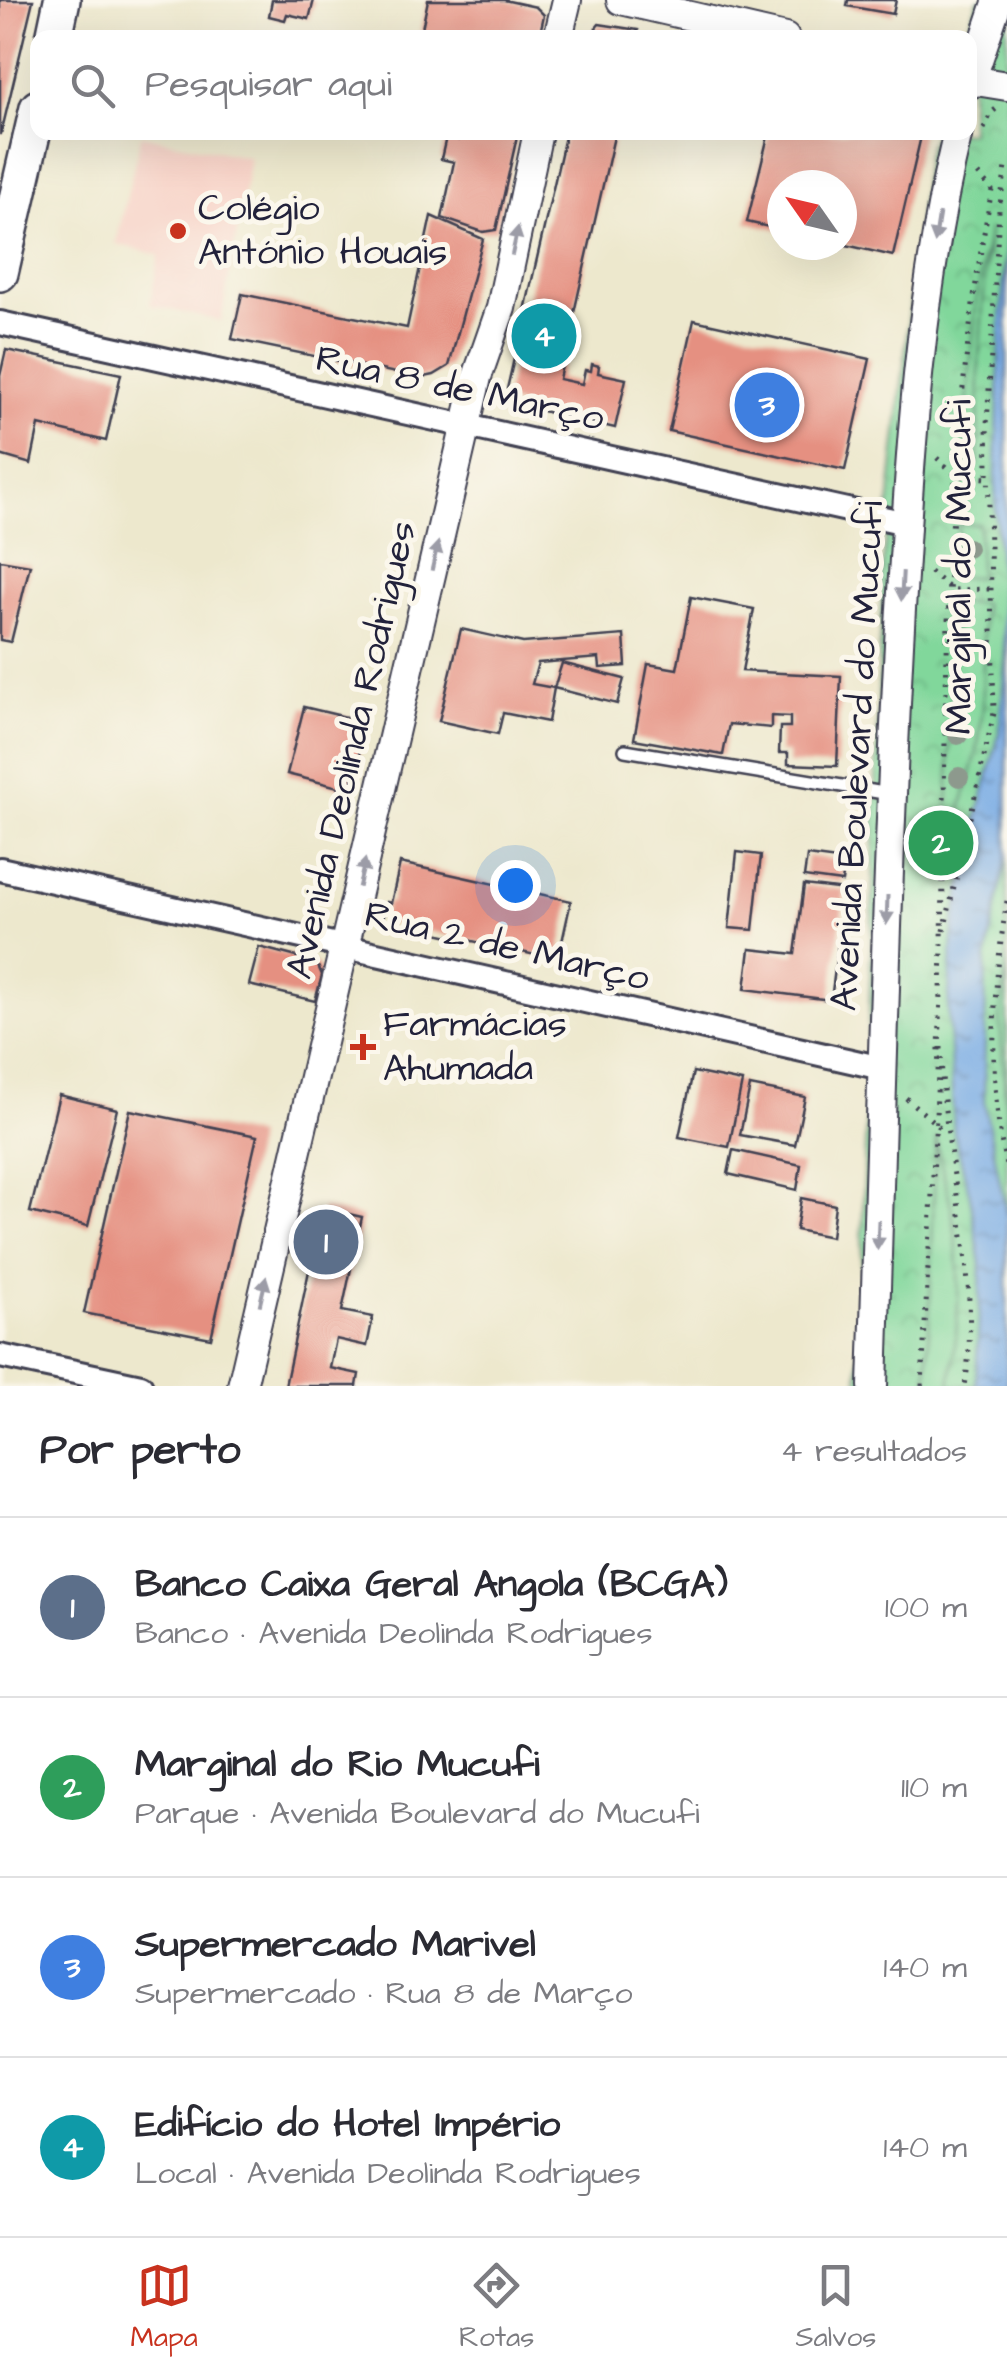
<!DOCTYPE html>
<html lang="pt">
<head>
<meta charset="utf-8">
<style>
  :root { --surface:#fff; --page:#f7f7f7; --text:#2b2b33; --muted:#7c7c81; --line:#e1e1e2; --accent:#c8321e }
  body { margin:0; font-family:"Architects Daughter",sans-serif; background:var(--page); color:var(--text) }
  .compass { position:absolute; left:767px; top:170px; width:90px; height:90px; border-radius:50%; background:var(--surface); box-shadow:0 10px 40px #0002; rotate:304deg }
  .you { position:absolute; left:515px; top:885px; width:35px; height:35px; margin:-25px; border:8px solid #fff; border-radius:50%; background:#1a73e8; box-shadow:0 0 0 15px #1a73e833 }
  .badge { display:grid; place-items:center; width:65px; height:65px; border-radius:50%; background:var(--accent); color:#fff; font-size:32px; font-weight:700 }
  .pin { position:absolute; translate:-50% -50%; border:5px solid #fff; box-shadow:0 2px 10px #0006 }
  .list { margin:0; padding:0; list-style:none }
  h2 { display:flex; justify-content:space-between; align-items:center; height:130px; margin:0; padding:0 40px; font-size:42px }
  h2 small { font-size:32px; font-weight:400; color:var(--muted) }
  .list li { display:grid; grid-template-columns:65px 1fr auto; gap:30px; align-items:center; box-sizing:border-box; height:180px; padding:0 40px; border-top:2px solid var(--line) }
  .list b { display:block; font-size:38px; white-space:nowrap }
  .list p { margin:0; font-size:32px; white-space:nowrap; color:var(--muted) }
  .list em { font-size:32px; font-style:normal; color:var(--muted) }
  .icon { flex:none; width:55px; height:55px; fill:none; stroke:currentColor; stroke-width:2; stroke-linecap:round; stroke-linejoin:round }
  .map { position:relative; flex:none; width:1007px; height:1386px; overflow:hidden }
  .search { position:absolute; background:var(--surface); box-shadow:0 10px 40px #0002; left:30px; right:30px; top:30px; height:110px; display:flex; align-items:center; gap:25px; box-sizing:border-box; padding:0 35px; border-radius:20px; color:var(--muted); font-size:38px }
  .sheet { height:850px; background:var(--surface) }
  nav { display:flex; justify-content:space-around; align-items:center; box-sizing:border-box; height:140px; border-top:2px solid var(--line); background:var(--surface); font-size:28px; color:var(--muted) }
  nav a { display:grid; justify-items:center; gap:5px }
  nav .on { color:var(--accent) }
  .map>svg:first-child { display:block }
  .built { fill:#f7d1c6 }
  .park { fill:url(#park-crowns); stroke:#527c6b; stroke-width:2.5 }
  .garden { fill:#81d79b; stroke:#527c6b; stroke-width:2.5 }
  .water { fill:url(#water-ripples); stroke:#4d6690; stroke-width:2.5 }
  .building { fill:#e59081 }
  .lines { fill:none; stroke-linecap:round; stroke-linejoin:round }
  .service-casing { stroke:#404051; stroke-width:16 }
  .minor-casing { stroke:#404051; stroke-width:28 }
  .tertiary-casing { stroke:#404051; stroke-width:32 }
  .primary-casing { stroke:#404051; stroke-width:40 }
  .path { stroke:#404051; stroke-width:5; stroke-dasharray:2.5 8; stroke-linecap:butt }
  .service { stroke:#fff; stroke-width:11 }
  .minor { stroke:#fff; stroke-width:22 }
  .tertiary { stroke:#fff; stroke-width:28 }
  .primary { stroke:#fff; stroke-width:35 }
  .tree { fill:#8d998d }
  .oneway { fill:#9c9ca7 }
  .poi-dot { fill:#c8321e; stroke:#fbf7ec; stroke-width:4 }
  .labels { text-anchor:middle; dominant-baseline:central; stroke-width:10; stroke-linejoin:round; paint-order:stroke }
  .poi-label { font-size:38px; fill:#22223b; stroke:#fbf7ec; text-anchor:start }
  .street-label { font-size:38px; fill:#22223b; stroke:#fbf7ec }
</style>
</head>
<body>
<div class="map">
<svg width="1007" height="1386" viewBox="0 0 1007 1386">
  <defs>
    <pattern id="park-crowns" width="20" height="18" patternUnits="userSpaceOnUse" patternTransform="scale(2.5)"><rect width="20" height="18" fill="#81d79b"/><path d="M2 6a3 3 0 1 1 6 0M12 15a3 3 0 1 1 6 0" fill="none" stroke="#6fb886"/></pattern>
    <pattern id="water-ripples" width="26" height="14" patternUnits="userSpaceOnUse" patternTransform="scale(2.5)"><rect width="26" height="14" fill="#78abe4"/><path d="M2 4q2-2 4 0t4 0M15 11q2-2 4 0t4 0" fill="none" stroke="#628bba"/></pattern>
  </defs>
  <rect width="100%" height="100%" fill="#fbf7ec"/>
  <filter id="ink" filterUnits="userSpaceOnUse"><feTurbulence type="fractalNoise" baseFrequency=".01" numOctaves="2"/><feDisplacementMap in="SourceGraphic" scale="20" xChannelSelector="R" yChannelSelector="G"/><feConvolveMatrix kernelMatrix="1 2 1 2 8 2 1 2 1" color-interpolation-filters="sRGB"/></filter>
  <filter id="wash" filterUnits="userSpaceOnUse"><feTurbulence type="fractalNoise" baseFrequency=".0048" numOctaves="4" result="noise"/><feDisplacementMap in="SourceGraphic" scale="40" xChannelSelector="R" yChannelSelector="G"/><feGaussianBlur stdDeviation="2.25" result="paint"/><feColorMatrix in="noise" values="0 0 0 0 0 0 0 0 0 0 0 0 0 0 0 0 0 1.4 0 .05"/><feComposite in="paint" operator="in"/></filter>
  <g filter="url(#wash)">
    <rect width="100%" height="100%" fill="#ede8cd"/>
    <!-- built -->
    <polygon class="built" points="141,135 250,158 221,321 150,305 159,255 116,244"/>
    <!-- park -->
    <polygon class="park" points="978,0 1007,0 1007,1386 858,1386 882,573 926,156 934,133 970,132 970,38 966,37"/>
    <!-- garden -->
    <g class="garden">
      <polygon points="989,229 979,356 978,465 962,465 976,301"/>
      <rect x="958" y="524" width="21" height="53"/>
      <polygon points="955,603 983,603 983,708 977,752 946,862"/>
      <polygon points="1007,961 1007,1128 1000,1016"/>
      <path d="M936 1137C939 1161 946 1183 951 1206 963 1265 959 1327 950 1386H927Z"/>
    </g>
    <!-- water -->
    <polygon class="water" points="1007,232 1007,855 986,960 984,1101 1007,1218 1007,1386 976,1386 981,1264 970,1196 954,1133 948,1006 954,924 970,845 999,734 1005,662 995,501 1000,330"/>
    <g id="blocks">
      <!-- building -->
      <g class="building">
        <polygon points="0,0 33,0 1,134 0,134"/>
        <polygon points="272,0 314,0 309,19 287,14 285,20 269,16"/>
        <polygon points="428,0 504,0 536,7 544,15 539,38 420,38"/>
        <polygon points="848,0 896,0 893,14 847,6"/>
        <polygon points="599,24 638,30 636,38 588,38"/>
        <polygon points="460,132 518,132 496,230 483,232 442,218 454,162 441,159 446,137 458,140"/>
        <polygon points="566,132 615,132 559,379 582,384 585,370 591,371 592,364 599,366 598,373 626,379 615,428 504,402"/>
        <polygon points="769,132 922,132 893,256 842,244 842,185 782,185 782,230 747,222"/>
        <polygon points="431,216 483,239 449,366 434,375 420,378 232,339 242,294 407,328"/>
        <polygon points="694,320 870,359 845,470 669,431"/>
        <polygon points="6,350 121,374 106,441 39,425 31,464 0,455 0,376"/>
        <polygon points="0,560 30,565 11,642 0,640"/>
        <polygon points="691,597 754,609 742,671 841,676 837,766 788,764 788,753 779,753 780,727 790,727 790,717 771,716 771,728 729,724 723,755 634,739 648,664 677,669"/>
        <polygon points="461,629 523,643 624,635 626,666 600,668 599,658 538,663 532,684 554,688 548,722 503,713 498,734 439,721"/>
        <polygon points="562,663 624,679 617,704 554,688"/>
        <polygon points="304,707 367,722 350,790 287,774"/>
        <polygon points="737,852 761,855 753,930 729,928"/>
        <polygon points="807,856 845,861 842,882 804,877"/>
        <polygon points="400,863 571,901 558,960 382,921 387,902 391,903"/>
        <polygon points="804,885 845,890 831,1000 745,989 750,949 795,954"/>
        <polygon points="259,947 312,961 318,966 322,975 315,1001 249,985"/>
        <polygon points="693,1072 742,1082 729,1147 679,1137"/>
        <polygon points="750,1086 805,1097 795,1145 740,1135"/>
        <polygon points="59,1095 117,1109 88,1226 30,1212"/>
        <polygon points="130,1110 257,1136 211,1338 84,1313"/>
        <polygon points="733,1150 801,1165 797,1190 728,1174"/>
        <polygon points="801,1198 835,1205 831,1237 796,1230"/>
        <polygon points="322,1208 362,1217 342,1311 373,1317 367,1346 336,1339 330,1368 359,1374 357,1386 285,1386"/>
      </g>
    </g>
  </g>
  <g filter="url(#ink)">
    <use href="#blocks" fill-opacity="0" stroke="#404051" stroke-width="2.5"/>
    <g class="lines">
      <defs>
        <polyline id="service" points="625,750 890,794"/>
        <g id="minor">
          <polyline points="0,323 906,523"/>
          <polyline points="0,869 882,1068"/>
          <polyline points="0,1356 141,1386"/>
        </g>
        <g id="tertiary">
          <polyline points="621,0 785,38"/>
          <polyline points="558,38 567,0"/>
          <polyline points="970,80 1007,86"/>
          <polyline points="970,84 998,0"/>
          <polyline points="242,1386 477,377 501,308 538,132"/>
          <path d="M873 1386C881 1138 886 891 899 644 909 471 917 301 958 132"/>
        </g>
        <g id="primary">
          <polyline points="54,38 62,0"/>
          <polyline points="0,273 38,108"/>
        </g>
      </defs>
      <!-- service casing -->
      <use href="#service" class="service-casing"/>
      <!-- minor casing -->
      <use href="#minor" class="minor-casing"/>
      <!-- tertiary casing -->
      <use href="#tertiary" class="tertiary-casing"/>
      <!-- primary casing -->
      <use href="#primary" class="primary-casing"/>
      <!-- path -->
      <g class="path">
        <polyline points="984,129 991,113 996,109"/>
        <polyline points="937,458 957,476 987,478"/>
        <polyline points="930,572 952,590 991,589"/>
        <path d="M1007 901C992 991 987 1081 1007 1170"/>
        <polyline points="944,931 994,713 987,425 999,210 1007,161"/>
        <path d="M941 1047C942 1161 983 1271 965 1386"/>
        <polyline points="906,1098 943,1130"/>
        <path d="M922 1386C928 1255 937 1123 941 992 947 726 940 452 992 190L977 173"/>
      </g>
      <!-- service -->
      <use href="#service" class="service"/>
      <!-- minor -->
      <use href="#minor" class="minor"/>
      <!-- tertiary -->
      <use href="#tertiary" class="tertiary"/>
      <!-- primary -->
      <use href="#primary" class="primary"/>
    </g>
    <!-- trees -->
    <g class="tree">
      <circle cx="967" cy="548" r="10"/>
      <circle cx="962" cy="644" r="10"/>
      <circle cx="961" cy="685" r="10"/>
      <circle cx="958" cy="735" r="10"/>
      <circle cx="959" cy="777" r="10"/>
    </g>
    <!-- one-way arrows -->
    <defs><path id="oneway-solid" d="M-6-.8H1V-3.2L6.5 0L1 3.2V.8H-6Z" transform="scale(2.5)"/></defs>
    <g class="oneway">
      <use href="#oneway-solid" transform="translate(937 228) rotate(99)"/>
      <use href="#oneway-solid" transform="translate(515 241) rotate(-78)"/>
      <use href="#oneway-solid" transform="translate(435 556) rotate(-77)"/>
      <use href="#oneway-solid" transform="translate(902 586) rotate(93)"/>
      <use href="#oneway-solid" transform="translate(362 873) rotate(-77)"/>
      <use href="#oneway-solid" transform="translate(887 910) rotate(92)"/>
      <use href="#oneway-solid" transform="translate(878 1235) rotate(92)"/>
      <use href="#oneway-solid" transform="translate(263 1291) rotate(-77)"/>
    </g>
  </g>
  <!-- markers -->
  <g class="poi-dot">
    <circle cx="178" cy="231" r="10"/>
    <path d="M358 1032h10v10h10v10h-10v10h-10v-10h-10v-10h10z"/>
  </g>
  <g class="labels">
    <!-- poi labels -->
    <g class="poi-label">
      <text x="198" y="209">Colégio<tspan x="198" dy="44">António Houais</tspan></text>
      <text x="383" y="1025">Farmácias<tspan x="383" dy="44">Ahumada</tspan></text>
    </g>
    <!-- street labels -->
    <g class="street-label">
      <text transform="translate(460 389) rotate(12)">Rua 8 de Março</text>
      <text transform="translate(960 567) rotate(-90)">Marginal do Mucufi</text>
      <text transform="translate(352 750) rotate(-77)">Avenida Deolinda Rodrigues</text>
      <text transform="translate(858 756) rotate(-87)">Avenida Boulevard do Mucufi</text>
      <text transform="translate(507 947) rotate(13)">Rua 2 de Março</text>
    </g>
  </g>
</svg>
<svg class="compass" viewBox="-18 -18 36 36"><path d="M0-13l5 13h-10z" fill="#e53935"/><path d="M0 13l5-13h-10z" fill="#7c7c81"/></svg>
<div class="you"></div>
<div class="pin badge" style="left:326px;top:1242px;background:#5c6f8a">1</div>
<div class="pin badge" style="left:941px;top:843px;background:#2e9e5b">2</div>
<div class="pin badge" style="left:767px;top:405px;background:#3f7fe0">3</div>
<div class="pin badge" style="left:544px;top:336px;background:#0f9aa8">4</div>
<div class="search"><svg class="icon" aria-label="search" viewBox="0 0 24 24"><circle cx="10" cy="10" r="6"/><path d="M15 15l6 6"/></svg>Pesquisar aqui</div>
</div>
<section class="sheet">
<h2>Por perto<small>4 resultados</small></h2>
<ul class="list">
<li><span class="badge" style="background:#5c6f8a">1</span><div><b>Banco Caixa Geral Angola (BCGA)</b><p>Banco · Avenida Deolinda Rodrigues</p></div><em>100 m</em></li>
<li><span class="badge" style="background:#2e9e5b">2</span><div><b>Marginal do Rio Mucufi</b><p>Parque · Avenida Boulevard do Mucufi</p></div><em>110 m</em></li>
<li><span class="badge" style="background:#3f7fe0">3</span><div><b>Supermercado Marivel</b><p>Supermercado · Rua 8 de Março</p></div><em>140 m</em></li>
<li><span class="badge" style="background:#0f9aa8">4</span><div><b>Edifício do Hotel Império</b><p>Local · Avenida Deolinda Rodrigues</p></div><em>140 m</em></li>
</ul>
</section>
<nav>
<a class="on"><svg class="icon" aria-label="map" viewBox="0 0 24 24"><path d="M3 6l6-2 6 2 6-2v14l-6 2-6-2-6 2zM9 4v14M15 6v14"/></svg>Mapa</a>
<a><svg class="icon" aria-label="directions" viewBox="0 0 24 24"><path d="M12 3l9 9-9 9-9-9zM9 14v-3h6M13 9l2 2-2 2"/></svg>Rotas</a>
<a><svg class="icon" aria-label="saved" viewBox="0 0 24 24"><path d="M7 4h10v16l-5-4-5 4z"/></svg>Salvos</a>
</nav>
</body>
</html>
